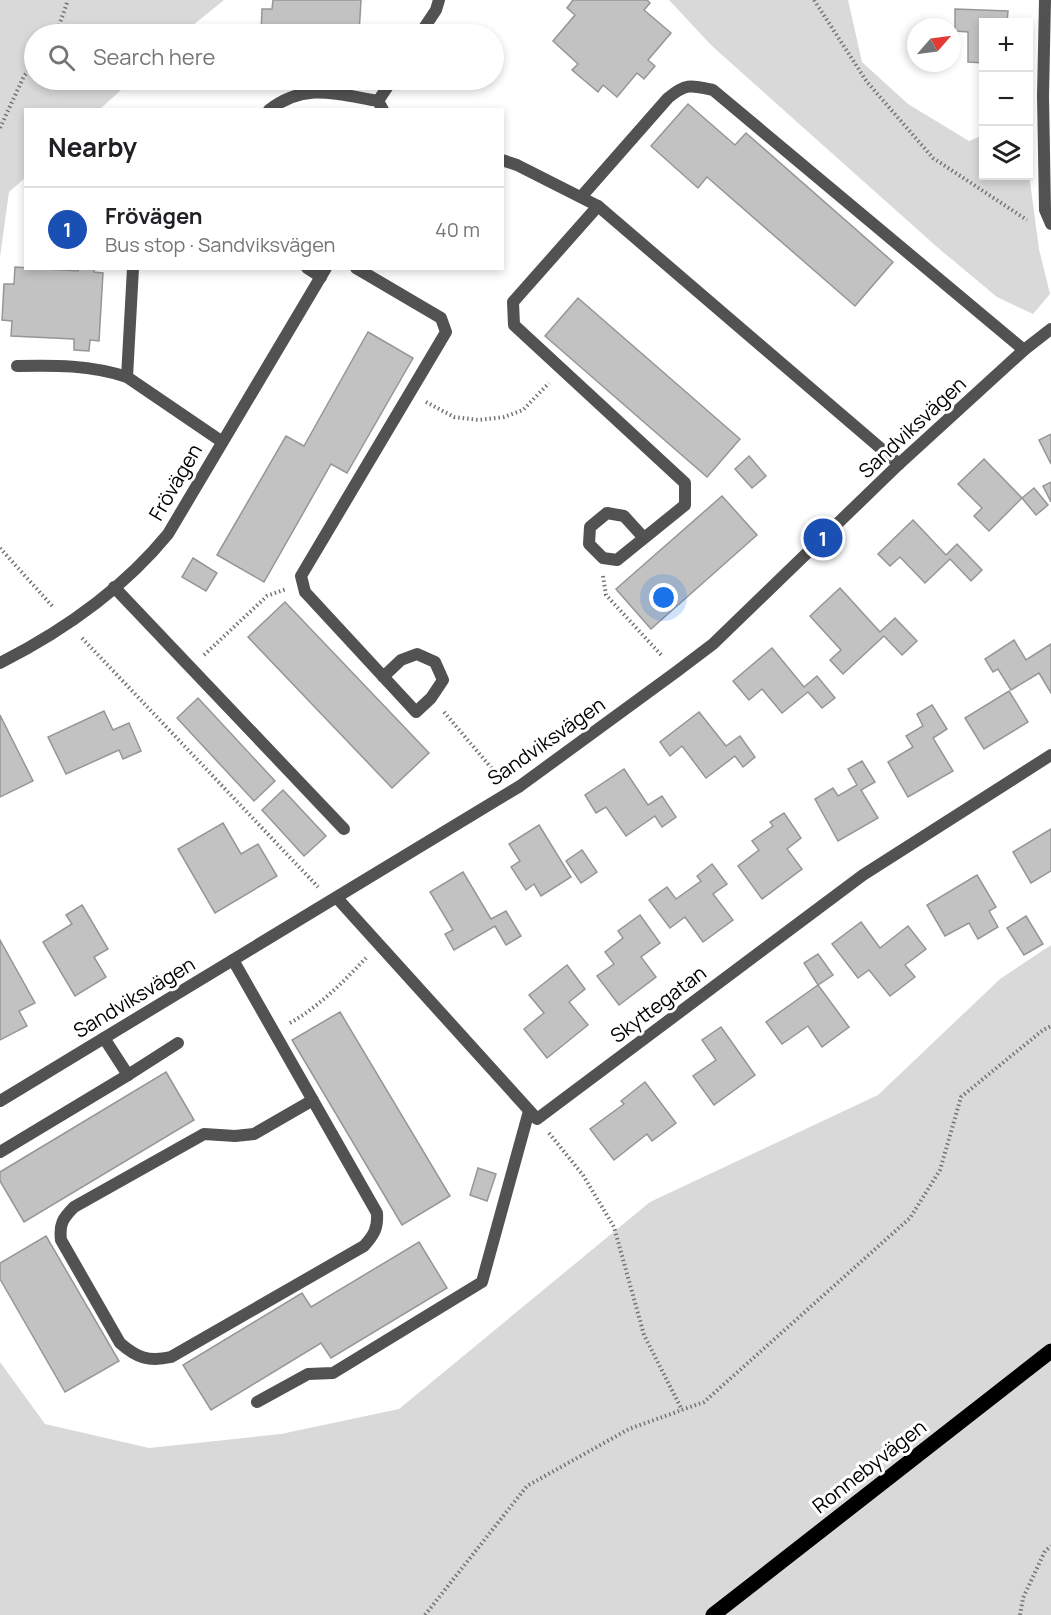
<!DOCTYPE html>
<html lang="en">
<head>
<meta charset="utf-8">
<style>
  :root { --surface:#fff; --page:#f6f6f6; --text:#202124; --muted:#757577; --line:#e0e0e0; --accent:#000 }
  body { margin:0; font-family:Manrope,sans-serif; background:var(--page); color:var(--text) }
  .controls { position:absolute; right:18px; top:18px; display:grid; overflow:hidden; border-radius:0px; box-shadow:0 3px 9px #0003 }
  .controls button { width:54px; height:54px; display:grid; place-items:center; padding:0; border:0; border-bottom:2px solid var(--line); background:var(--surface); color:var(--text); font:30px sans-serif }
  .compass { position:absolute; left:907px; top:18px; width:54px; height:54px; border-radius:50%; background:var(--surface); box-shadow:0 3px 9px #0003; rotate:62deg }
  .you { position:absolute; left:664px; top:598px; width:21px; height:21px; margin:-15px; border:4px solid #fff; border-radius:50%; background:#1a73e8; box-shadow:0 0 0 9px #1a73e833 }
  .badge { display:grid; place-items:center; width:39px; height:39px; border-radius:50%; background:var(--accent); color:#fff; font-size:20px; font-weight:700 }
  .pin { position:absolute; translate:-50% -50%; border:3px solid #fff; box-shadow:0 2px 6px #0006 }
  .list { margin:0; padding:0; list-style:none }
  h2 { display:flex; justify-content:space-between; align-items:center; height:78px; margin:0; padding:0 24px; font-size:26px }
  h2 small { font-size:20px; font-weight:400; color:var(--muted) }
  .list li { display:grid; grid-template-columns:39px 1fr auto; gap:18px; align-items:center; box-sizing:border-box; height:84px; padding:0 24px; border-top:2px solid var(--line) }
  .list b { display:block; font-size:22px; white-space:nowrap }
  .list p { margin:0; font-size:20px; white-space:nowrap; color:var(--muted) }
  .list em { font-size:20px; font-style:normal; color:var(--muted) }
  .icon { flex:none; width:33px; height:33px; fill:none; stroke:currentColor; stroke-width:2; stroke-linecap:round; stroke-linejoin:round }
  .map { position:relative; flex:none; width:1051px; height:1615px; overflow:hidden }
  .search { position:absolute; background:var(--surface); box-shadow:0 3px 9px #0003; left:24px; top:24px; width:480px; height:66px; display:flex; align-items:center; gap:15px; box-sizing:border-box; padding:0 21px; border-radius:33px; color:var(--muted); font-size:22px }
  .panel { position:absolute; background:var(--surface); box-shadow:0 3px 9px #0003; left:24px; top:108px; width:480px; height:162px; border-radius:0px }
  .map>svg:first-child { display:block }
  .green { fill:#d9d9d9 }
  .building { fill:#c2c2c2; stroke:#969696; stroke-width:1.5 }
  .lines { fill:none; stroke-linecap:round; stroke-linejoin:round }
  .primary-casing { stroke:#dbdbdb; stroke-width:17 }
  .path { stroke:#747474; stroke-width:4; stroke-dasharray:1.5 3; stroke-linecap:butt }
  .lane { stroke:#525252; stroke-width:12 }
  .street { stroke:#525252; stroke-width:12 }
  .primary { stroke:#000; stroke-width:15 }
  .labels { text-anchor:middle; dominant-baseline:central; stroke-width:6; stroke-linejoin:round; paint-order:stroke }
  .street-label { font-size:20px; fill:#000; stroke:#fff }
</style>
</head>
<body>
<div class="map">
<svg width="1051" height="1615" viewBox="0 0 1051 1615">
  <rect width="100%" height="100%" fill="#fff"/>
  <!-- green -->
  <g class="green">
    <polygon points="0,0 224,0 182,34 34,34 34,80 132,80 100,109 26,110 25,178 9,192 0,257"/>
    <polygon points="669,0 848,0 862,62 908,104 969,141 983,135 984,176 1029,174 1039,249 1050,294 1033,314 997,297 937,247 712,46"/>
    <polygon points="1051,945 1051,1615 0,1615 0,1362 45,1424 149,1448 281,1434 399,1409 650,1202 878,1095 1000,979"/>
  </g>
  <!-- building -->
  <g class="building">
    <polygon points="273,0 361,0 359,34 261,34 262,9 272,9"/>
    <polygon points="573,0 647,0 650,3 644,10 671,33 648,60 655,66 644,79 637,73 617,97 603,85 598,92 572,70 578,64 553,41 575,15 567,8"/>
    <polygon points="955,9 1008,11 1007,22 984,22 984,63 968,62 968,32 955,31"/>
    <polygon points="688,104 735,145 746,133 893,262 855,306 707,177 698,188 651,146"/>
    <polygon points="15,267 78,271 78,268 94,268 94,272 103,273 99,341 90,340 89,351 74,350 74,339 11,336 12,321 2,320 4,284 14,284"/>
    <polygon points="578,298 740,439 707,477 545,336"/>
    <polygon points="368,332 413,358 347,473 331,464 264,582 217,555 286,436 304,446"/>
    <polygon points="1051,434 1051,464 1039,440"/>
    <polygon points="749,456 766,476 752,488 735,469"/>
    <polygon points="984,459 1022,498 989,531 974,516 982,508 958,484"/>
    <polygon points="1051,482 1051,502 1043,486"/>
    <polygon points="1034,488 1048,505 1036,515 1022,498"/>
    <polygon points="722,496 757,535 651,629 616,589"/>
    <polygon points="913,520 946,555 957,544 982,570 971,581 950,559 925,583 900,557 890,566 878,554"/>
    <polygon points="193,558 217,573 206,591 182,577"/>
    <polygon points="840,588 880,632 895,618 917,641 902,655 884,636 843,674 830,660 841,650 810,616"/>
    <polygon points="285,602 429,753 392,788 248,637"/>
    <polygon points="1014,640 1026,660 1051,644 1051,693 1039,673 1011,690 998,669 993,672 985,659"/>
    <polygon points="772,648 804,687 817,676 835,698 822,708 808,692 782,713 762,689 749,700 733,681"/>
    <polygon points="1009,691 1028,722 984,749 965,718"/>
    <polygon points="198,698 275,781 254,801 177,718"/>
    <polygon points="932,705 947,729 933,738 953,771 908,797 888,762 913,747 906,736 923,726 917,714"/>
    <polygon points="104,711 113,730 129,723 141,751 123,759 119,750 66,774 48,737"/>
    <polygon points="699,712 726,746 740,736 755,757 743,767 735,756 706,778 682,746 670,756 660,742"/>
    <polygon points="0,715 33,781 0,797"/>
    <polygon points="862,761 875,782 861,790 878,818 838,841 815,799 833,788 838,796 857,785 848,769"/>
    <polygon points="624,769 648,805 662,796 676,817 662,827 655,816 626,836 606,807 596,813 585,795"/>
    <polygon points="283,790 326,836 304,856 262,810"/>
    <polygon points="784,813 801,838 787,849 802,869 762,899 738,866 759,850 752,841 773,826 770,822"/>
    <polygon points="223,823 241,854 258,844 277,876 215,913 178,849"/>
    <polygon points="539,825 571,877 541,896 534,884 526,890 511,867 520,861 509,844"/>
    <polygon points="1051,829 1051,871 1031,883 1013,852"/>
    <polygon points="582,850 597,872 581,883 566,861"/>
    <polygon points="712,864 727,884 713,894 733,920 703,942 685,917 670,928 649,900 667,887 676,899 701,881 697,876"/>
    <polygon points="463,872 491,919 506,911 521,936 506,945 495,926 454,950 445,934 453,930 430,892"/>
    <polygon points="977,875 996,907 989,911 998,927 978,939 969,923 945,936 927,905"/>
    <polygon points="82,905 108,949 94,957 106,977 75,996 43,942 72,924 66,915"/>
    <polygon points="640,915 660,943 641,957 656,977 619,1005 597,976 614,964 605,952 623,938 618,931"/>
    <polygon points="1026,916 1043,944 1024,955 1007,928"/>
    <polygon points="861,922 880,948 908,926 926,949 905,965 915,977 890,996 869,970 858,978 832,944"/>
    <polygon points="0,940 35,1003 19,1011 27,1026 0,1040"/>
    <polygon points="818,954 833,975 818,985 804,963"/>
    <polygon points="567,965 585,989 569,1002 588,1025 547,1058 524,1029 544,1013 529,995"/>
    <polygon points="818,985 849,1027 822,1047 808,1026 782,1044 766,1022"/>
    <polygon points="340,1012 450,1196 402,1225 292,1040"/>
    <polygon points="721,1027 755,1075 714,1105 693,1076 716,1060 702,1040"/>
    <polygon points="166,1072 194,1120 24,1222 0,1181 0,1172"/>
    <polygon points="645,1082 676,1123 652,1141 647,1134 614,1160 590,1129 624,1104 621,1101"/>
    <polygon points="478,1168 496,1174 487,1201 470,1195"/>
    <polygon points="46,1236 119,1361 65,1392 0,1279 0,1263"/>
    <polygon points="419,1242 447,1288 331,1358 321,1343 211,1410 183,1365 302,1293 311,1307"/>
  </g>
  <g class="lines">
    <defs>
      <polyline id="primary" points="713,1615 1051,1351"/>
    </defs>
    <!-- primary casing -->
    <use href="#primary" class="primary-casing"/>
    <!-- path -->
    <g class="path">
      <polyline points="814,0 867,82 933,158 1027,220"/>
      <polyline points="56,34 68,0"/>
      <polyline points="0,128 24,76 34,64"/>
      <polyline points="426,402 454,417 479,420 504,417 523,410 549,383"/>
      <polyline points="0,548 54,608"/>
      <polyline points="603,576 606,595 663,657"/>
      <polyline points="82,638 318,887"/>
      <polyline points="204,655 267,596 286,589"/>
      <polyline points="444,712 499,777"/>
      <path d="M290 1023C320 1006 343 982 366 958"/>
      <polyline points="549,1133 583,1175 614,1227 644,1335 682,1410"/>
      <polyline points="425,1615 527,1486 629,1429 704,1402 910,1218 940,1170 961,1097 1043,1030 1051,1026"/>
      <polyline points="1020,1615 1023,1598 1045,1551 1051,1546"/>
    </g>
    <!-- lane -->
    <g class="lane">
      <polyline points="420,34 436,10 439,0"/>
      <polyline points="378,101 392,80"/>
      <path d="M269 110C305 82 337 94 378 101L383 110"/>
      <path d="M581 197 668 98C686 83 691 85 713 90L1024 350"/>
      <polyline points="598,206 513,302 514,325 685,483 685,505 617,560 603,558 589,544 590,527 607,513 624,516 644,538"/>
      <polyline points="307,268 321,277"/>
      <polyline points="356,268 441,318 446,332 301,576 305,592 416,712 431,698 443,680 435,662 417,654 401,660 383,677"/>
      <path d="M17 366C54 365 91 365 127 377L221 441"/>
      <polyline points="127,377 133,268"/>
      <polyline points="114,587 344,829"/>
      <path d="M233 960 377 1213C378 1228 374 1235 364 1246L171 1357C149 1362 137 1358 120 1343L61 1240C59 1224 63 1218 74 1207L204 1134 235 1136 254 1134 313 1100"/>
      <polyline points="104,1038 128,1075 178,1043"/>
      <polyline points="0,1152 128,1075"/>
      <polyline points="257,1402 308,1374 333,1373 482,1282 529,1111"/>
    </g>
    <!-- street -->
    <g class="street">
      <polyline points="1045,0 1043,96 1045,210 1051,224"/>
      <polyline points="502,160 517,165 598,206 899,464"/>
      <path d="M0 663C63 631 123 589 168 534L326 268"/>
      <polyline points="337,898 537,1119 863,875 1051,755"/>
      <polyline points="0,1101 520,786 676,672 713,644 899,464 1024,350 1051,329"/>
    </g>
    <!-- primary -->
    <use href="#primary" class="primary"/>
  </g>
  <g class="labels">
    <!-- street labels -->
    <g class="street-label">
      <text transform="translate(912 427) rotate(-43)">Sandviksvägen</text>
      <text transform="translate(175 482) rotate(-60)">Frövägen</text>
      <text transform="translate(546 741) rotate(-35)">Sandviksvägen</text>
      <text transform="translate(134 997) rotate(-31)">Sandviksvägen</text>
      <text transform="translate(658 1004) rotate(-37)">Skyttegatan</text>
      <text transform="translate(869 1466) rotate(-38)">Ronnebyvägen</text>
    </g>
  </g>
</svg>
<div class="controls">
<button>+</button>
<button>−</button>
<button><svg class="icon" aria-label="layers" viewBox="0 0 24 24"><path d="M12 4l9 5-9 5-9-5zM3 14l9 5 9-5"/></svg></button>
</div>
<svg class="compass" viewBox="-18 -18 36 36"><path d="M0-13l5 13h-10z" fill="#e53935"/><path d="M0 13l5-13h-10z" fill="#757577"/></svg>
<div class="you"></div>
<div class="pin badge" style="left:823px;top:538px;background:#1a4fb4">1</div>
<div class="search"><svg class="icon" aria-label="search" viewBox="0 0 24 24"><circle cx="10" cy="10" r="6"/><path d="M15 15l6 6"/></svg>Search here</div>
<section class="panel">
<h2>Nearby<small></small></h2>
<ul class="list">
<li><span class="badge" style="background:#1a4fb4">1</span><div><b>Frövägen</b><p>Bus stop · Sandviksvägen</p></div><em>40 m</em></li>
</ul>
</section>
</div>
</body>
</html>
